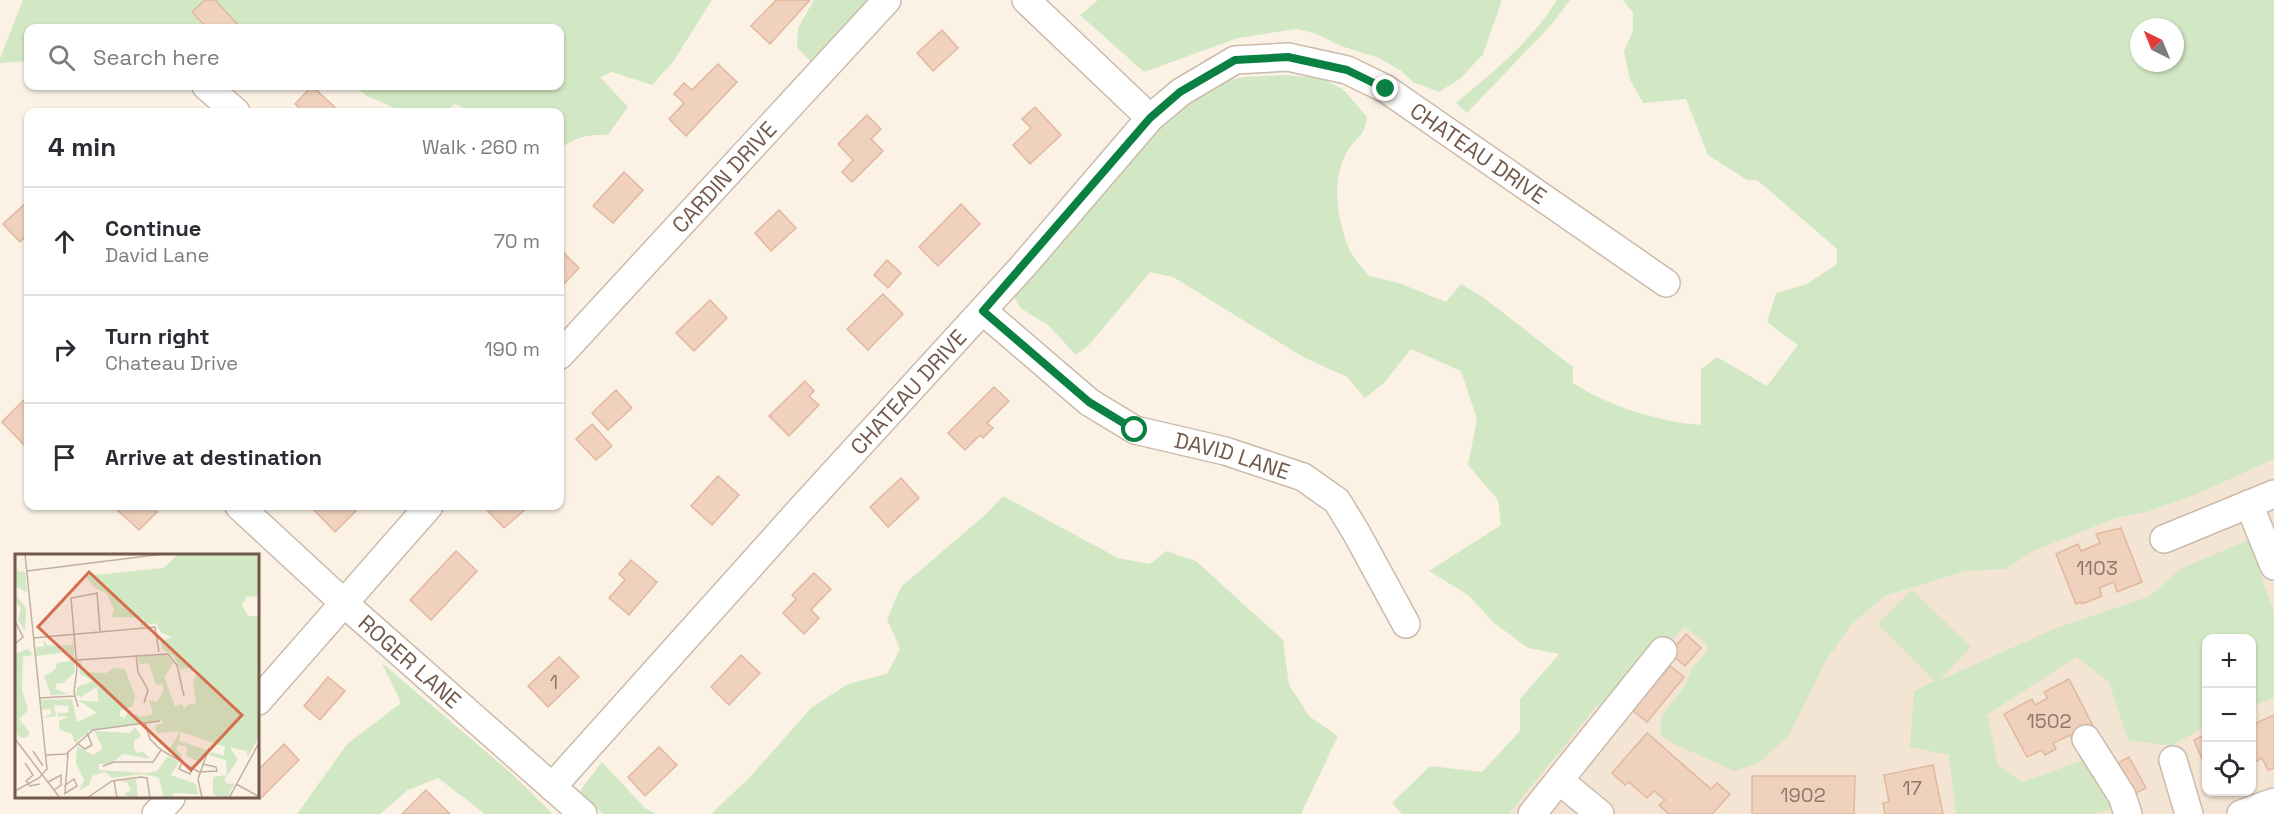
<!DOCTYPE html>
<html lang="en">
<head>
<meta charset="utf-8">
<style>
  :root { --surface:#fff; --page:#f2f2f3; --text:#2b2b33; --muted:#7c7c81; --line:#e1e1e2 }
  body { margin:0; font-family:"Space Grotesk",sans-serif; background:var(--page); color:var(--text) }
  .controls { position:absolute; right:18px; bottom:18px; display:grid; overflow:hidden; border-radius:12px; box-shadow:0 2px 4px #0004 }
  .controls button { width:54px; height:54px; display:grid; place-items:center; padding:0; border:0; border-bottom:2px solid var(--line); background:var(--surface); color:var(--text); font:30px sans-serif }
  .compass { position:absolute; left:2130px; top:18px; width:54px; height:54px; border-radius:50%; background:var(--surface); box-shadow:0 2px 4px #0004; rotate:317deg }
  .stop { position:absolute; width:18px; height:18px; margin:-14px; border:4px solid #0b8043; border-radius:50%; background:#fff }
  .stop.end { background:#0b8043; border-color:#fff; box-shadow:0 2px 6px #0008 }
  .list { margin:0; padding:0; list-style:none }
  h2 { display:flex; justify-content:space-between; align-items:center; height:78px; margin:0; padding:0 24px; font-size:26px }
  h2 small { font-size:20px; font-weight:400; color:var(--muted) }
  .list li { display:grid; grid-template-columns:39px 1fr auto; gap:18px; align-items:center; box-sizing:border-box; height:108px; padding:0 24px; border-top:2px solid var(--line) }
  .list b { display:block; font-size:22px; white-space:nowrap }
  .list p { margin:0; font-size:20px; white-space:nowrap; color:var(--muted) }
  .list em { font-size:20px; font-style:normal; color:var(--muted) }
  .icon { flex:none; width:33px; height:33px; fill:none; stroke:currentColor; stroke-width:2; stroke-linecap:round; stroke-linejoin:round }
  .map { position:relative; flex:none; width:2274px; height:814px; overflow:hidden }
  .search { position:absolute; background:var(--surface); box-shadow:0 2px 4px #0004; left:24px; top:24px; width:540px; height:66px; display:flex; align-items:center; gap:15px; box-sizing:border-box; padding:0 21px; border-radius:12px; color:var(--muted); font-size:22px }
  .panel { position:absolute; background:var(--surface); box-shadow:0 2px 4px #0004; left:24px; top:108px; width:540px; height:402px; border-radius:12px }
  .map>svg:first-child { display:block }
  .residential { fill:#f3e4d3; fill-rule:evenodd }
  .green { fill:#d2e8c4; fill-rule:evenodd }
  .building { fill:#f0d1bd; stroke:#e1b89e; stroke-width:1.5 }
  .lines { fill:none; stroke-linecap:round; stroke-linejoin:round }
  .minor-casing { stroke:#ccbaab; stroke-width:30 }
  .minor { stroke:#fff; stroke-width:27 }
  .route { stroke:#0b8043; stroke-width:8 }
  .labels { text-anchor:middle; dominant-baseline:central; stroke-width:5; stroke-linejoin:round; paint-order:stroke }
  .number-label { font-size:20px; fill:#927768 }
  .street-label { font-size:22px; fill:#73594b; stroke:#fef6eb }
  .inset-road { fill:none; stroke:#c1b0a2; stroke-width:1.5 }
  .view { fill:#d56d4f; fill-opacity:0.15; stroke:#d56d4f; stroke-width:3 }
  .inset-edge { fill:none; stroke:#73594b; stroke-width:3 }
</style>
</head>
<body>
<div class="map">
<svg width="2274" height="814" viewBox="0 0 2274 814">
  <rect width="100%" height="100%" fill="#fbf2e5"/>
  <!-- residential -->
  <path class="residential" d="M2274 459V814H1509L1596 707 1615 695 1673 616 1707 644 1817 680 1827 659 1853 623 1885 596 1966 571 2006 569 2032 551 2116 518 2147 512 2200 493ZM2206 638H2252V792H2206Z"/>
  <!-- green -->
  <g class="green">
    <path d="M23 0H712L673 62 652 85 612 72 600 77 628 107 608 135C588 134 576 137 560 149V112H473L455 104 444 112H404L367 96 354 86H560V28H28V61L0 63V58Z"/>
    <polygon points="814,0 868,0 811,62 797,47 798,28"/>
    <polygon points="1098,0 1502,0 1483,54 1461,78 1439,92 1413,82 1400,70 1379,58 1341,46 1314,33 1296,29 1238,38 1144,72 1080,15"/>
    <path d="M1557 0H1570L1552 24 1467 113 1456 103C1493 72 1531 42 1557 0Z"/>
    <path d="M1623 0H2274V459L2200 493 2147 512 2116 518 2033 551 2006 569 1966 571 1885 596 1853 623 1827 659 1788 737 1758 763 1734 771 1672 743 1660 734 1662 715 1685 686 1692 668 1707 652V644L1685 627 1615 695 1596 707 1509 814H1402L1392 803 1430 766 1482 772 1520 731V699L1559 654 1528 648 1494 623 1468 595 1429 571 1501 525 1498 500 1468 465 1477 419 1461 371 1411 349 1384 383 1365 398 1347 377 1303 357 1173 277 1150 272 1089 345 1076 355 1048 325 1020 308 1013 294 1147 138 1211 84 1243 77 1284 75 1320 78 1343 89 1367 117C1364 139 1357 135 1347 152 1331 179 1337 218 1348 246 1352 257 1362 267 1369 276L1399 283 1446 302 1461 284 1484 298 1573 367V383C1608 406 1659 422 1701 425V369L1717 357 1767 386 1798 345 1767 322 1776 293 1807 284 1837 264V249L1757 180H1747L1708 155 1686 99 1643 103 1630 80 1624 51 1633 31V13ZM2139 27H2175V63H2139Z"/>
    <polygon points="1003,496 1118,558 1150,564 1166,551 1196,561 1283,640 1289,685 1310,717 1338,736 1301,814 711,814 751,776 812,707 848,684 887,674 900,649 887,619 901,587 987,513"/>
    <polygon points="2249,540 2274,613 2274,698 2252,706 2252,638 2206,638 2206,726 2171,746 2128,740 2109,682 2076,657 1987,715 1998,765 2022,782 2087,759 2112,809 2092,814 1956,814 1949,755 1910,747 1914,691 1935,681 1878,624 1912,590 1971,647 1940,680 2054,629 2150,596 2180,569"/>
    <polygon points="382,663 511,773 553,814 485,814 438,778 408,790 380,814 297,814 347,744 401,703"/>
    <polygon points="602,762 645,808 656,814 603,814 579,792"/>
  </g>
  <!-- building -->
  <g class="building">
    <polygon points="205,0 215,0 239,26 236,28 207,28 192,12"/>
    <polygon points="776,0 810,0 770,44 751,26"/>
    <polygon points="942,30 958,48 933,71 917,53"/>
    <polygon points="718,64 737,82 686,136 669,119 684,103 674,94 684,83 692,90"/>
    <polygon points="312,86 340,112 304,112 295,104"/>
    <polygon points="1035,107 1061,135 1030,164 1013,145 1031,128 1022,119"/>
    <polygon points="867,115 881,129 871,139 883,151 852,182 842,172 853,160 838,144"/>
    <polygon points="624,172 643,190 613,223 593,206"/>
    <polygon points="28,201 28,234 20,242 3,224"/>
    <polygon points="961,204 980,224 938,266 919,247"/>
    <polygon points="779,210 796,228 771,251 755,233"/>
    <polygon points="560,249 579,268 560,288"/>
    <polygon points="887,260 901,273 888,288 874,275"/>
    <polygon points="883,294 903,314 868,350 847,329"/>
    <polygon points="710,300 727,318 694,351 676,333"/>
    <polygon points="805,381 814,391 809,396 819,405 789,436 769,416"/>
    <polygon points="994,387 1009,401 987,423 993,428 983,438 980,435 965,450 948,433"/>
    <polygon points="616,390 632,408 608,430 592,413"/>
    <polygon points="25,399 28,403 28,449 2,422"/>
    <polygon points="592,424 612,446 596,460 576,439"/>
    <polygon points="718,476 739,495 712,525 691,506"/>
    <polygon points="901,478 919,498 888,527 870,507"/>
    <polygon points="113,506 151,506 157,512 139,530"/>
    <polygon points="310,506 351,506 356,511 335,532"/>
    <polygon points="491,506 529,506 504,528 486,509"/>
    <polygon points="2121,528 2142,582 2117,592 2114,582 2099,588 2102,596 2082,604 2081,602 2076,604 2056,554 2078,544 2081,551 2100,543 2096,534"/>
    <polygon points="456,551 477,571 431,620 410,600"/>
    <polygon points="631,560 657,582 629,615 609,598 625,580 619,574"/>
    <polygon points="814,573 831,589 811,610 819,618 804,634 783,613 796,599 792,595"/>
    <polygon points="1686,634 1701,648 1685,666 1670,653"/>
    <polygon points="741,655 760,673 729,705 711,687"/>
    <polygon points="559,657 579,677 548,707 528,686"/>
    <polygon points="1670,666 1684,677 1647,722 1632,710"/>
    <polygon points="328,677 345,691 320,720 304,706"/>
    <polygon points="2069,679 2094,728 2072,740 2070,735 2053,743 2056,749 2045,755 2042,750 2027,757 2004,714 2032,699 2035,705 2048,698 2044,692"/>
    <polygon points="2274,715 2274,768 2268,770 2262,758 2252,763 2252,725"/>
    <polygon points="1647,733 1711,789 1717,783 1730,794 1712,814 1669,814 1659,805 1665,800 1654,791 1647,798 1629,782 1625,785 1612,773"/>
    <polygon points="2206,734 2206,768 2194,740"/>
    <polygon points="284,744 299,760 260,799 258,797 258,770"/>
    <polygon points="659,747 677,765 645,796 628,777"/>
    <polygon points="2129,757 2146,788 2130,796 2113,766"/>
    <polygon points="1933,765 1943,814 1885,814 1883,803 1889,802 1884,775"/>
    <polygon points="1752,776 1855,776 1854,814 1752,814"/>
    <polygon points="426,790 450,814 402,814"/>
  </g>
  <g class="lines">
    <defs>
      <g id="minor">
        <polyline points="1026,0 1150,118"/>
        <polyline points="206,86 236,112"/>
        <path id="s1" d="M983 311 1089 402 1135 430 1225 451 1303 477 1337 501 1357 534 1406 624"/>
        <path id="s2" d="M560 355 887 0"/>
        <polyline points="2249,504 2274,566"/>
        <path id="s3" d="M239 506 345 604 583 814"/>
        <polyline points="2164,539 2274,494"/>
        <polyline points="258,701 429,506"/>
        <polyline points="2086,739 2122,796 2128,814"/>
        <polyline points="2173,760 2189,814"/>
        <polyline points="1560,781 1600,814"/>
        <path id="s4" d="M552 787 802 508 1024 265 1150 118 1181 92 1235 60 1288 57 1347 70 1386 89 1666 283"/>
        <polyline points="156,814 171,798"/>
        <polyline points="1532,814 1663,651"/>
        <polyline points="2241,814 2274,802"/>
      </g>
    </defs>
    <!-- minor casing -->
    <use href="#minor" class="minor-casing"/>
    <!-- minor -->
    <use href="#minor" class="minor"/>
  </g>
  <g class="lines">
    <!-- route -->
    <polyline class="route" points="1135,430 1089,402 983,311 1150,118 1180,92 1235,60 1288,57 1347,70 1386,89"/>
  </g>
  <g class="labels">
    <!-- number labels -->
    <g class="number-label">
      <text x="2097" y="568">1103</text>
      <text x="554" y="682">1</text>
      <text x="2049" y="721">1502</text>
      <text x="1912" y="788">17</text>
      <text x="1803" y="795">1902</text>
    </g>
    <!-- street labels -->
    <g class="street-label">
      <text stroke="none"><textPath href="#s4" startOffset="1270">CHATEAU DRIVE</textPath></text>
      <text stroke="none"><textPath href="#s2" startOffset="242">CARDIN DRIVE</textPath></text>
      <text stroke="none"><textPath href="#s4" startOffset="532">CHATEAU DRIVE</textPath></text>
      <text stroke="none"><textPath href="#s1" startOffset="294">DAVID LANE</textPath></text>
      <text stroke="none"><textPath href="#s3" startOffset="231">ROGER LANE</textPath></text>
    </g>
  </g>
  <!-- overview -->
  <g transform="translate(15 554)">
    <rect width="244" height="244" fill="#fbf2e5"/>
    <path d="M164 0H244V43L232 42 227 51 233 62H244V182L233 203 231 197 215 193 223 206 209 226 213 230 220 229 212 244 198 241V223L212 221 211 206 193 201 196 198 209 202 210 193 166 178 164 187 192 196 186 209 171 202 172 193 163 191 161 196 167 201 165 205 154 196 165 177 142 179 140 172 148 169 146 166 74 177 60 189 57 180 45 176 44 172V167L53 163 43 162V159H53L54 152 39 151 41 162 28 164 37 159 35 155 27 156 26 146 57 145 62 168 82 159 63 146 83 148 82 133 66 143 61 141 62 133 78 127 65 120 63 108 66 107 68 118 91 119 98 114 110 115 120 142 118 152 105 157V162L110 164 113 157 116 162 122 160 125 163 138 160 134 146 142 148 149 135 147 130 141 131 134 109 124 110 123 103 150 100 159 108 149 123 160 152 167 150 169 155 175 149 181 151 178 128 183 116 166 118 182 114 165 115 159 102 147 95 146 87 157 83 146 79 141 69 125 73 129 64 96 63 99 56 92 40 79 33 70 22 148 14ZM0 8 3 17 10 18 12 38 0 32ZM1 41 11 54 10 77 3 66 6 54 0 48ZM28 86 32 91 42 92 56 91 58 87 60 118 48 129H42L40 135 54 140 36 141 29 122 40 116 42 109 55 107 54 98 21 102V93H29ZM13 95 18 101 8 103 7 136 13 156 4 165 15 179 11 184 4 183 0 176V100ZM120 173 126 182 119 187V195L122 199 128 197 135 205 108 200 96 210H84V216L132 219 142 217 153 202 164 208 156 221 181 230 183 240 159 239 156 244H149L144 224 128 220 97 224 90 218 77 222 74 231 64 237 69 226 61 209 62 192 78 201 88 194 79 177 115 179ZM121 225 123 244 108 241 116 236 112 228 105 227Z" fill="#d2e8c4"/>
    <path class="inset-road" d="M12 17 148 0M82 38 85 77M0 67 8 83 0 90M18 84 140 73 144 98M121 101 123 118 133 136 129 149M62 106 153 100 162 111 169 142M25 144 60 142M63 153 59 138 62 115 56 44 83 39M130 169 135 185 146 196 184 218 202 217 201 213 187 210M0 185 45 244M62 189 70 195 77 191 72 179M18 197 28 212M31 201 51 200 78 176 145 167M167 208 164 215 175 220 177 215M10 209 18 221 11 227 15 232 25 230M88 212 99 208H138L146 196M99 226 102 244M33 228 46 221V231L39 236M221 230 245 243M49 232 59 225 62 232 49 240M0 237 24 224 32 215 10 0M50 240 53 199M72 244 97 227 126 223 132 224 135 244M187 244 183 225 194 194M214 244 245 187"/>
    <path class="view" d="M74 18 227 161 176 216 23 73Z"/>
    <rect width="244" height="244" class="inset-edge"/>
  </g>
</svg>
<div class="controls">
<button>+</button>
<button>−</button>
<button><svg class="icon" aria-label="locate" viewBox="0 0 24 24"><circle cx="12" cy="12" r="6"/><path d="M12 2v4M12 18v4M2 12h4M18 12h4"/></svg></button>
</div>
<svg class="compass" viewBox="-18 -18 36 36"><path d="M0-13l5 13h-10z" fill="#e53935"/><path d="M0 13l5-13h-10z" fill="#7c7c81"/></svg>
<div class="stop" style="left:1135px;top:430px"></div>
<div class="stop end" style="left:1386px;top:89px"></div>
<div class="search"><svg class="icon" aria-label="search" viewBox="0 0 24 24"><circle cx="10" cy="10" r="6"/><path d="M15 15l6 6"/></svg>Search here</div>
<section class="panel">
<h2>4 min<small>Walk · 260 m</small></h2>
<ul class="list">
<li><svg class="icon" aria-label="ahead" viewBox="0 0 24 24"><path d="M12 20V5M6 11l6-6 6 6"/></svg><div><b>Continue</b><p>David Lane</p></div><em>70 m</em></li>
<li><svg class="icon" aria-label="right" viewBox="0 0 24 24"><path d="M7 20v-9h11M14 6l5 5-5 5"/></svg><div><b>Turn right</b><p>Chateau Drive</p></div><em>190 m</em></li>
<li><svg class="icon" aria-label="arrive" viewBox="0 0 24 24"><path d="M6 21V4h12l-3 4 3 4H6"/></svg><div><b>Arrive at destination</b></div></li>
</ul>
</section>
</div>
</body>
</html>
